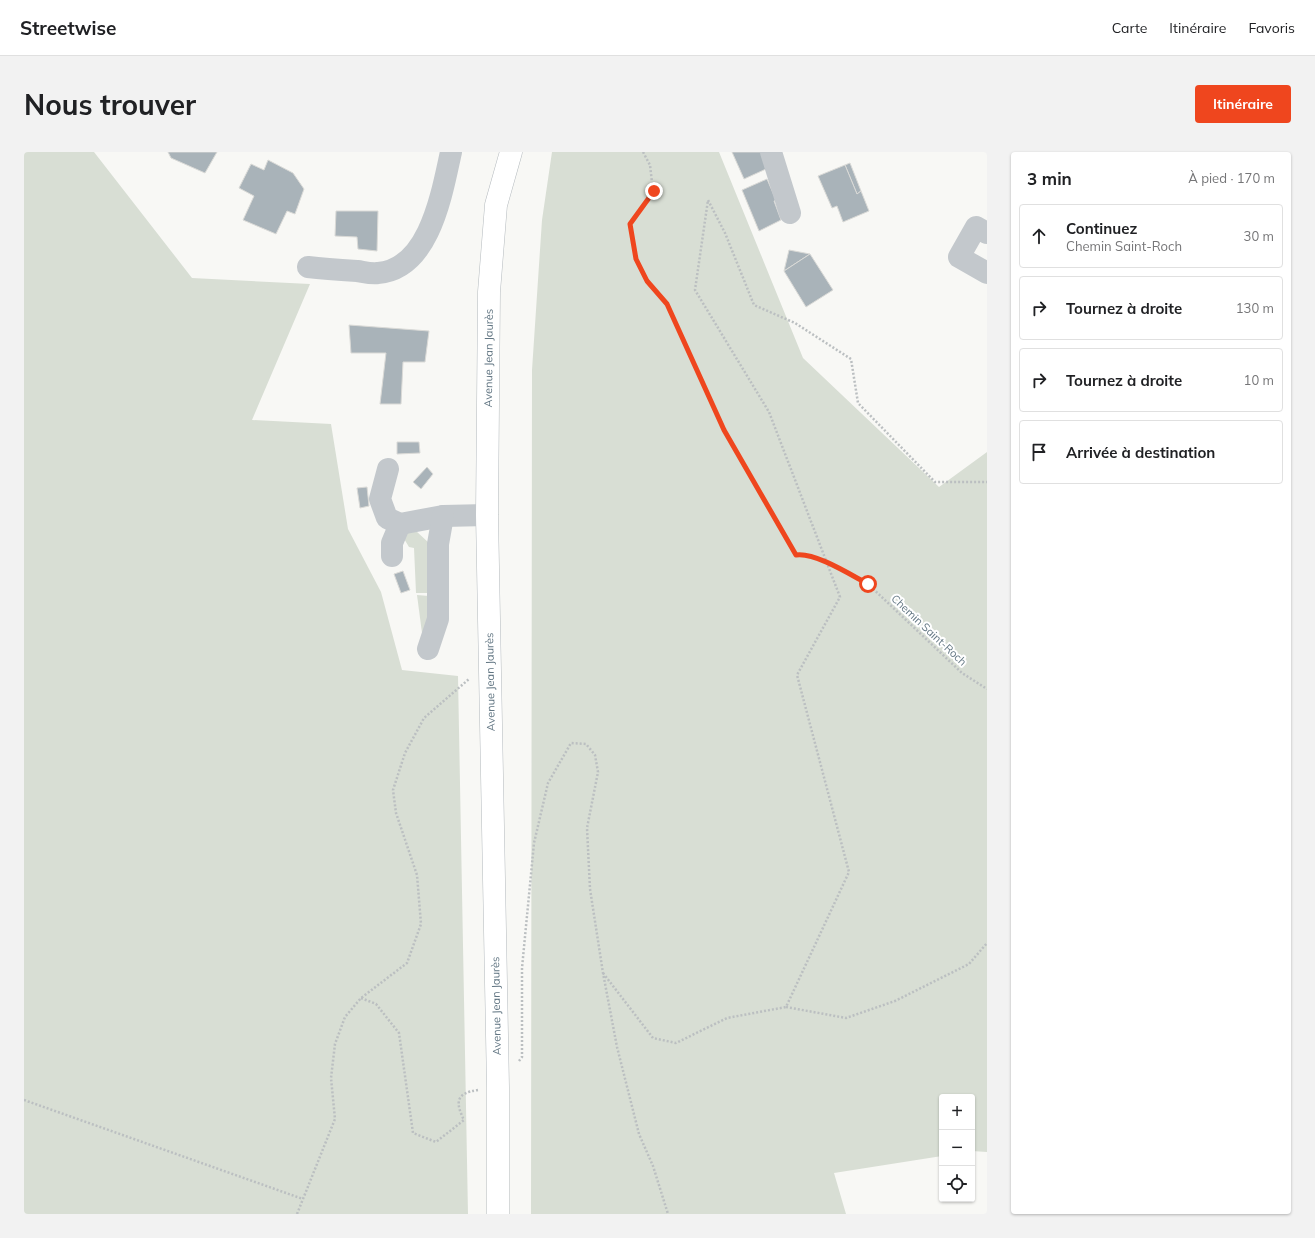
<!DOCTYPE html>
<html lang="fr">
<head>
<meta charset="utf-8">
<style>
  :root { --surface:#fff; --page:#f2f2f2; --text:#202124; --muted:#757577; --line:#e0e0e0; --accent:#ef461e }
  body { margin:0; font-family:Mulish,sans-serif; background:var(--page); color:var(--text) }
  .controls { position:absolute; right:12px; bottom:12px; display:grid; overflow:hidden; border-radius:4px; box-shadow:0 1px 3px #0004 }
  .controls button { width:36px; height:36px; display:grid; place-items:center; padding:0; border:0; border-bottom:1px solid var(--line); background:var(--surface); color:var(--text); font:20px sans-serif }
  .stop { position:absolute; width:12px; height:12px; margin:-9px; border:3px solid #ef461e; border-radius:50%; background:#fff }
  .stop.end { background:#ef461e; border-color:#fff; box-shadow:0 1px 4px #0008 }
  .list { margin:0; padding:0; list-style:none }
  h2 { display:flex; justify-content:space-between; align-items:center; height:52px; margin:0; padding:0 16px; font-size:17px }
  h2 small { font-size:13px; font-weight:400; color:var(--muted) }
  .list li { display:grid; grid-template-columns:26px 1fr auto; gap:12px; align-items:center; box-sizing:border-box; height:64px; margin:0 8px 8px; padding:0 8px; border:1px solid var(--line); border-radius:4px }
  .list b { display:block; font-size:15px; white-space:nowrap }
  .list p { margin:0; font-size:13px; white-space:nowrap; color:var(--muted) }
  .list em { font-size:13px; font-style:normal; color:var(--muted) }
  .icon { flex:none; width:22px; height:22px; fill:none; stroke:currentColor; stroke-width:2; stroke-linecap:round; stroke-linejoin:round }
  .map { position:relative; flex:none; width:963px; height:1062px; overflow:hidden; border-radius:4px }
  header { display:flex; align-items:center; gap:24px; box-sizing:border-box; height:56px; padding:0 20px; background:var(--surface); border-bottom:1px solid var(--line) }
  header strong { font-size:19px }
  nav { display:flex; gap:22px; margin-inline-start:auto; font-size:14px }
  .intro { display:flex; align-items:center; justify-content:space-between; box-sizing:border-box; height:96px; padding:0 24px }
  h1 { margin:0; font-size:28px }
  .button { padding:10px 18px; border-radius:4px; background:var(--accent); color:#fff; font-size:14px; font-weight:700 }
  main { display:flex; gap:24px; padding:0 24px }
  aside { flex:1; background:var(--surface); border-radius:4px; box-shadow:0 1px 3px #0004 }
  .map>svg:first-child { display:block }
  .green { fill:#d8ded4 }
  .building { fill:#a9b3b9; stroke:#dadad7 }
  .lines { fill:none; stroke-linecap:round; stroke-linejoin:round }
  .major-casing { stroke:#b4babe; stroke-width:23 }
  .path { stroke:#bbbfc1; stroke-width:2.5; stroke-dasharray:2 2; stroke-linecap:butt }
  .minor { stroke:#c3c8cc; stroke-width:22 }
  .major { stroke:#fff; stroke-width:22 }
  .route { stroke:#ef461e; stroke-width:5 }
  .labels { text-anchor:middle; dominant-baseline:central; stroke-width:4; stroke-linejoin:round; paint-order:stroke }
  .street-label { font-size:11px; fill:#617582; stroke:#fff }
</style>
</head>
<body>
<header>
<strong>Streetwise</strong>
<nav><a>Carte</a><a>Itinéraire</a><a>Favoris</a></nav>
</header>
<div class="intro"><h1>Nous trouver</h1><a class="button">Itinéraire</a></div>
<main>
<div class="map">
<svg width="963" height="1062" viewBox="0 0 963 1062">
  <rect width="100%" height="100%" fill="#f8f8f5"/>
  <!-- green -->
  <g class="green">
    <polygon points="0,0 70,0 168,126 286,132 228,268 307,272 324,377 357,440 378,518 434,524 444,1062 0,1062"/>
    <polygon points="528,0 695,0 779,206 915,335 963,300 963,1000 948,999 948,945 918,945 918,1004 810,1021 822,1062 507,1062 508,218 518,68"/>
    <polygon points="381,377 392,379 405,391 405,441 392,441 390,396 385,395 379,385"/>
    <polygon points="393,443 405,444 404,474 398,481"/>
  </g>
  <!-- building -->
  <g class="building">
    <polygon points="144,0 193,0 181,21 147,6"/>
    <polygon points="708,0 738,0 742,17 720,27"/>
    <polygon points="244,8 269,21 280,37 271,62 263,59 252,82 219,68 230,44 215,36 227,12 240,18"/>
    <polygon points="826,11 837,39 833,42 821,13"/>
    <polygon points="821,13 833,42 837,39 845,59 819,70 813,54 808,56 794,24"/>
    <polygon points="743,27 752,48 750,49 757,68 735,79 718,38"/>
    <polygon points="312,59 354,59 353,99 334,97 333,85 311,84"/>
    <polygon points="765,98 786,102 760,119"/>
    <polygon points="786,102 809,138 782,155 760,119"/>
    <polygon points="325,173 405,179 401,210 379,210 377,252 356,252 362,201 327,201"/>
    <polygon points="373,290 395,290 396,301 373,302"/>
    <polygon points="403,315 409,322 397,337 389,330"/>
    <polygon points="343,335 345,354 336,356 333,336"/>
    <polygon points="379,419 386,438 377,441 370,422"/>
  </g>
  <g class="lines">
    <defs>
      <g id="major">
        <path id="s1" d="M474 1062V935L463 363 465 140 472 53 487 0"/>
      </g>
    </defs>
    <!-- major casing -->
    <use href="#major" class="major-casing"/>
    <!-- path -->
    <g class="path">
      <polyline points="619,0 626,13 629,39 606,72 612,107 623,129 643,152 700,278 772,403 779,402 795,407 844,432 938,521 963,537"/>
      <polyline points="579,821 629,886 652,891 703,866 762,855 825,720 773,523 816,445 745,260 671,138 684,48 701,81 730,153 771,171 827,207 834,251 911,330 963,330"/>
      <path d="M337 846 352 852 375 881 389 981 412 990 440 968C431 950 432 941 454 938"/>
      <polyline points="762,855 822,866 871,849 945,812 963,791"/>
      <polyline points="495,909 498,905 498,816 510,691 524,631 547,591 562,592 571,603 574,620 563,676 566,737 579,821 593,895 615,982 629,1014 644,1062"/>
      <polyline points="0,948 279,1047"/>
      <polyline points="273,1062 311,967 307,926 311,892 321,865 337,846 383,811 397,772 393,723 372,661 369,638 381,601 400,566 445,527"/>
    </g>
    <!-- minor -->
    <g class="minor">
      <polyline points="747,0 766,61"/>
      <polyline points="963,81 952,75 935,105 963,121"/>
      <path d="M284 115C300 117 316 118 333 119 340 120 347 122 354 121 406 117 418 40 427 0"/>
      <polyline points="364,317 356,347 363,366 376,372 419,364 463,363"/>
      <polyline points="368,404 368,391 376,372"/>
      <polyline points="404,497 414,467 414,392 419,364"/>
    </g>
    <!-- major -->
    <use href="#major" class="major"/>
  </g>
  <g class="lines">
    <!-- route -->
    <path class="route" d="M630 39 606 72 612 107 623 129 643 152 700 278 772 403C791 400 827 423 844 432"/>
  </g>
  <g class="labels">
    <!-- street labels -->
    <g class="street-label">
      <text stroke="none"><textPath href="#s1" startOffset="856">Avenue Jean Jaurès</textPath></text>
      <text transform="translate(905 478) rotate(43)">Chemin Saint-Roch</text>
      <text transform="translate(466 530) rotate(-91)">Avenue Jean Jaurès</text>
      <text transform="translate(472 854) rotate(-91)">Avenue Jean Jaurès</text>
    </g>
  </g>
</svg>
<div class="controls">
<button>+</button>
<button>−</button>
<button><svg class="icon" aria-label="locate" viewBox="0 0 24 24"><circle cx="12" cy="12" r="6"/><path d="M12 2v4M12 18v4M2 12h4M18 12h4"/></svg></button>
</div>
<div class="stop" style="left:844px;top:432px"></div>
<div class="stop end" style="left:630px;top:39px"></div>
</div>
<aside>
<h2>3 min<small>À pied · 170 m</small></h2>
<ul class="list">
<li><svg class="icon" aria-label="ahead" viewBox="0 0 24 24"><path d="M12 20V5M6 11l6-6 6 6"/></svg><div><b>Continuez</b><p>Chemin Saint-Roch</p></div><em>30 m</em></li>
<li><svg class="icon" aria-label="right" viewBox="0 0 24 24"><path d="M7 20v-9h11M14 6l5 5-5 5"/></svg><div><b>Tournez à droite</b></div><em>130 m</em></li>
<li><svg class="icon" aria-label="right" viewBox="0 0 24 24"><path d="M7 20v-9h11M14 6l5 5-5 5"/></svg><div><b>Tournez à droite</b></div><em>10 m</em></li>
<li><svg class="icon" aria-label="arrive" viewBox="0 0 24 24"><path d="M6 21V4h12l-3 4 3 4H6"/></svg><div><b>Arrivée à destination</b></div></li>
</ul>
</aside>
</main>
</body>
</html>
